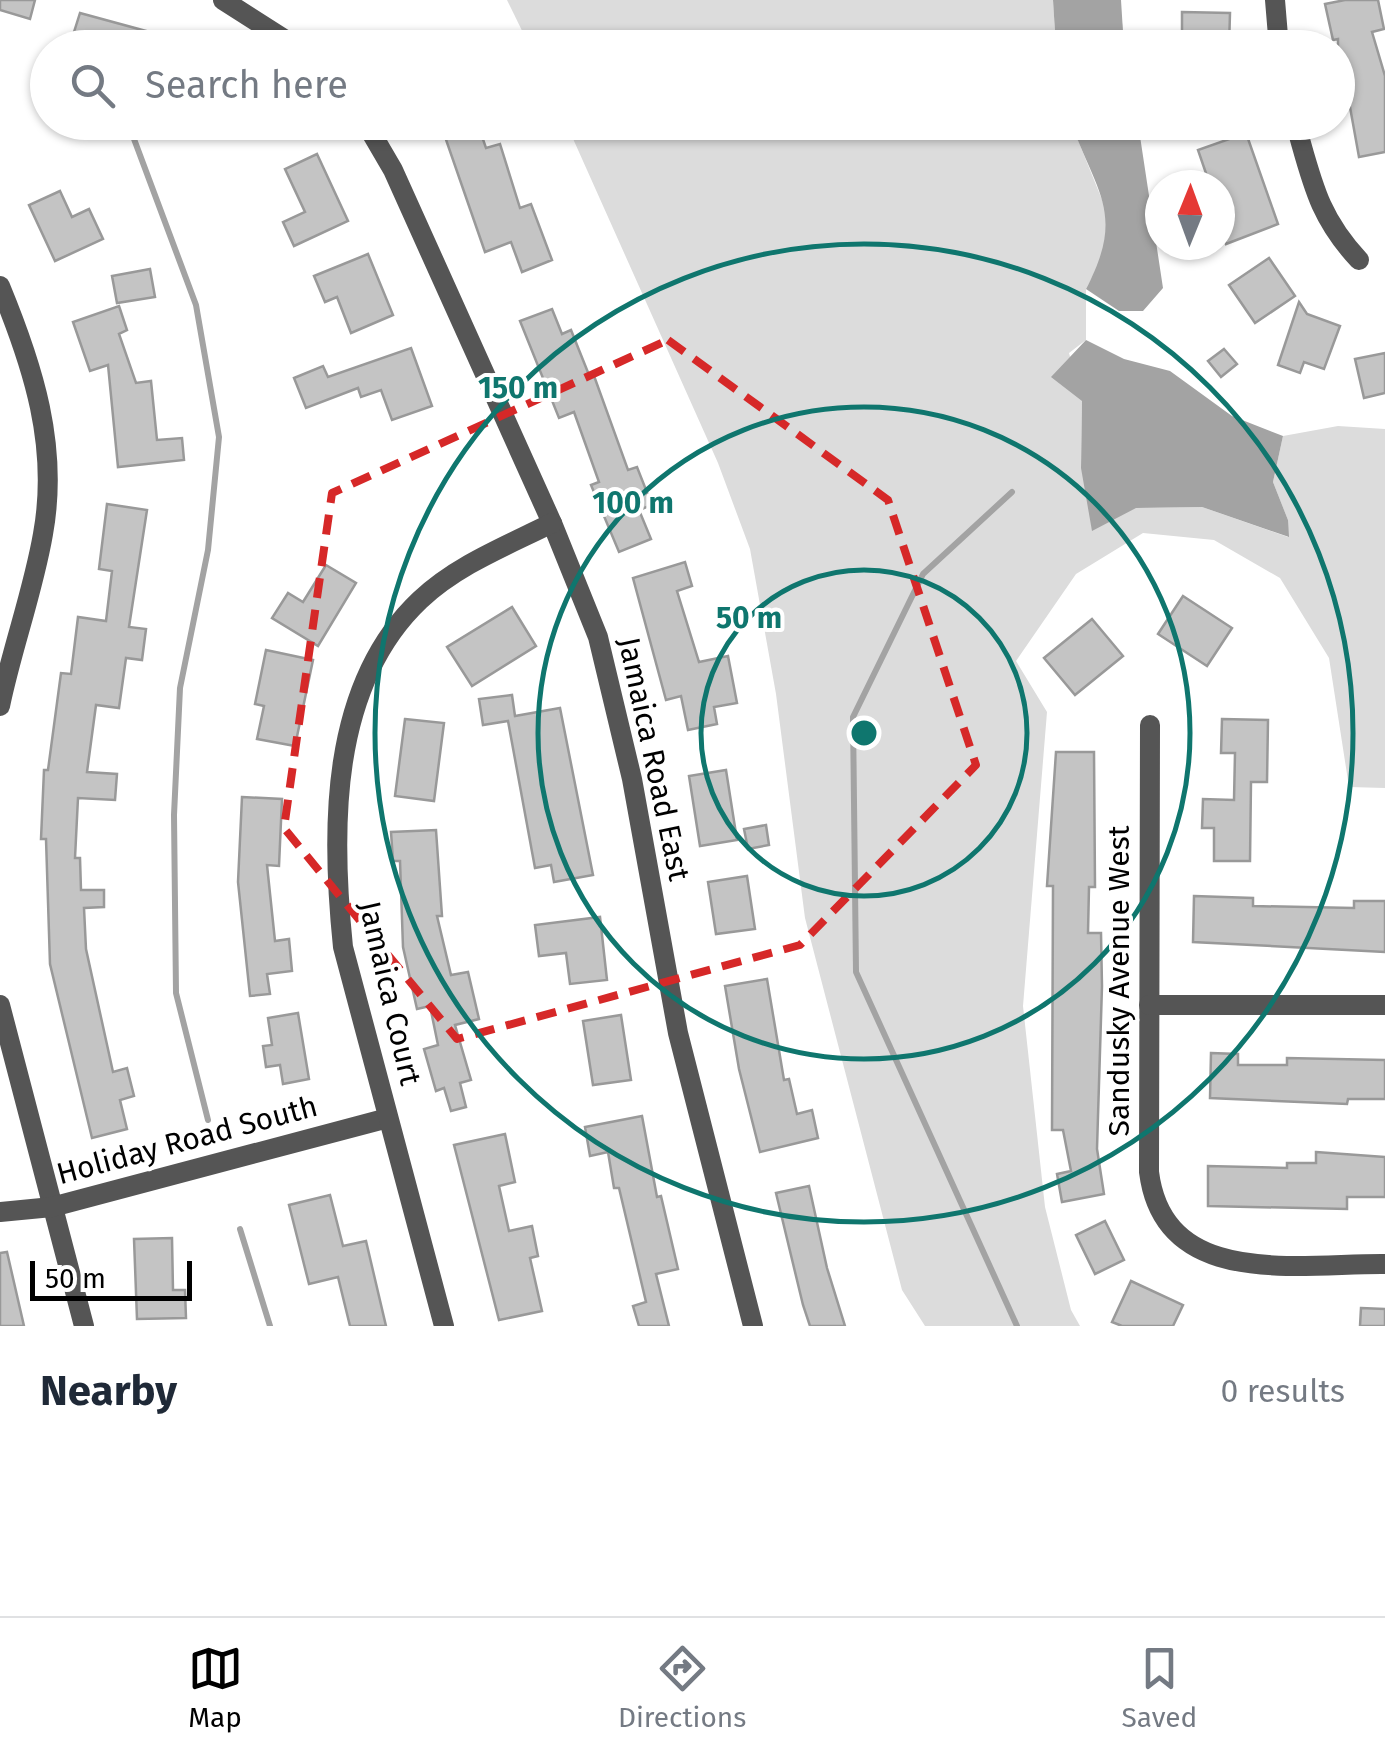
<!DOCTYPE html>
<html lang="en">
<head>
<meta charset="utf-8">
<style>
  :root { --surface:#fff; --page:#f2f2f3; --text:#1f2937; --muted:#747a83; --line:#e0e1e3; --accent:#000 }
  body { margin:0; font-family:"Fira Sans",sans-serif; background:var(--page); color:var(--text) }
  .compass { position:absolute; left:1145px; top:170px; width:90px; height:90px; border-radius:50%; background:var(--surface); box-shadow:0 2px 8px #0004; rotate:1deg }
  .scale { position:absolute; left:30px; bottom:25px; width:162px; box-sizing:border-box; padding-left:10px; border:5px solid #000; border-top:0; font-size:28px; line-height:35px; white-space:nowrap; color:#000; -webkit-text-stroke:8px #fff; paint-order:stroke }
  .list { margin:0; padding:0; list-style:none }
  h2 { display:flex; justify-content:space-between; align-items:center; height:130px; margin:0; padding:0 40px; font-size:42px }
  h2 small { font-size:32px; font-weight:400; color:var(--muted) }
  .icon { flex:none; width:55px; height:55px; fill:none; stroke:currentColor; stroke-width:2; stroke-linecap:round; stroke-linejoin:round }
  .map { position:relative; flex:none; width:1385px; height:1326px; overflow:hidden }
  .search { position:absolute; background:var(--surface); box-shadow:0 2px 8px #0004; left:30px; right:30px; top:30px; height:110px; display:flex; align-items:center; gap:25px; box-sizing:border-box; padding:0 35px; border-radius:55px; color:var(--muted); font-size:38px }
  .sheet { height:290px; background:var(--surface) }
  nav { display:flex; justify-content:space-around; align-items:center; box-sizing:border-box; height:140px; border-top:2px solid var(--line); background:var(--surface); font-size:28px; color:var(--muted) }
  nav a { display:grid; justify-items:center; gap:5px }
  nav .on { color:var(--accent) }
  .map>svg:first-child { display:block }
  .green { fill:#dcdcdc }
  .water { fill:#a3a3a3 }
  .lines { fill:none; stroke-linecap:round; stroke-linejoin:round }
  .stream { stroke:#a3a3a3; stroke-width:6 }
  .building { fill:#c4c4c4; stroke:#999; stroke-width:2.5 }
  .minor { stroke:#555; stroke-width:20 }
  .marked { fill:none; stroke:#d62828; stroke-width:8; stroke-dasharray:20 12; stroke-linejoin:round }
  .ring { fill:none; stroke:#0f766e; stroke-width:5 }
  .labels { text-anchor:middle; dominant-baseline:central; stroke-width:8; stroke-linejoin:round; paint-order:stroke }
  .street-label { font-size:30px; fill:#000; stroke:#fff }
  .centre { fill:#0f766e; stroke:#fff; stroke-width:5 }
  .ring-label { font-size:30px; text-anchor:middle; font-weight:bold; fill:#0f766e; stroke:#fff; stroke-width:8; stroke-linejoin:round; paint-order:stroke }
</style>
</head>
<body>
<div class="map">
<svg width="1385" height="1326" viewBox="0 0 1385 1326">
  <rect width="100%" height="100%" fill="#fff"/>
  <!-- green -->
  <g class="green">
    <polygon points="507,0 1053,0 1056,47 530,47"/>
    <polygon points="566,123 1071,123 1107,212 1105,252 1086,289 1086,340 1069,353 1082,401 1081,468 1136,508 1202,507 1288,537 1288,520 1273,482 1283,436 1338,426 1385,429 1385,788 1349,787 1329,658 1280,578 1214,540 1143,533 1076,574 1016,661 1047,712 1023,1006 1045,1207 1071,1310 1080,1326 925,1326 902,1290 805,918 776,694 750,549 718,463"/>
  </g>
  <!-- water -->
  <g class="water">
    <polygon points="1053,0 1121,0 1124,47 1056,47"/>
    <path d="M1071 123H1138L1163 288 1143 311H1119L1086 289C1125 214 1098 195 1071 123Z"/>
    <polygon points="1086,340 1124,359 1170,371 1232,416 1283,436 1273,482 1288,520 1289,537 1202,507 1136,508 1092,531 1081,468 1082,401 1051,377"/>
  </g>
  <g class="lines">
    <!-- stream -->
    <g class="stream">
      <polyline points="134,139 196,305 219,437 208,550 180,688 174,815 176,993 208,1120"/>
      <polyline points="1012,492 923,574 853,717 856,972 1017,1326"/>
      <polyline points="240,1229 270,1326"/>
    </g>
  </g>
  <!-- building -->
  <g class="building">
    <polygon points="0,0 35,0 30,19 0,10"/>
    <polygon points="1345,0 1378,0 1384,29 1372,32 1385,76 1385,152 1359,157 1350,107 1346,108 1338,78 1338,39 1333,40 1325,4"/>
    <polygon points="1182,12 1230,13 1229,48 1182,48"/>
    <polygon points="80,13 190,43 189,48 69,48"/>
    <polygon points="469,122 477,122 486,148 500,144 520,208 531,204 552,260 522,272 511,242 485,252 443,131"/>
    <polygon points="1246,133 1278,224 1226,244 1220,226 1220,185 1210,185 1198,150"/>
    <polygon points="317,154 348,221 294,246 283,222 305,212 285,169"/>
    <polygon points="60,191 72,217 89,209 103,239 55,261 29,205"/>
    <polygon points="368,254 393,315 351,333 337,297 325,302 314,276"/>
    <polygon points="1269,258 1295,296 1255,323 1229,285"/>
    <polygon points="150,269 155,297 117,303 112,276"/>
    <polygon points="1299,302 1307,314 1340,326 1324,369 1304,362 1300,373 1278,365"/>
    <polygon points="119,306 127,330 119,334 136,383 151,381 157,440 182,438 184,460 118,467 108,365 90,371 73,322"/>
    <polygon points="552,309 562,334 571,330 589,375 593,373 628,470 637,467 652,505 639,510 651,539 619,552 591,485 599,482 574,412 559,418 520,321"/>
    <polygon points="411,348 432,406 392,420 381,390 361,397 358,388 306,408 294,378 323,366 328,377"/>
    <polygon points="1224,349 1237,364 1221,377 1208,361"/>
    <polygon points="1385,353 1385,393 1364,398 1355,359"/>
    <polygon points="107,504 147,510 129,627 146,629 142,660 126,658 119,708 96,705 87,772 117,774 115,800 78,798 75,858 80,858 81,890 104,890 104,907 84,908 86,949 113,1072 127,1068 134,1096 120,1100 127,1129 92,1138 50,964 46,839 41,839 44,770 48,770 61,673 71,674 78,617 106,621 112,571 99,569"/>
    <polygon points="685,562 692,586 677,591 699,662 728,656 737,703 714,707 717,724 688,730 681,696 666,700 633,578"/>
    <polygon points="326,565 356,583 318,646 272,618 288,593 303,602"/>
    <polygon points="1183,596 1232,628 1207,666 1158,634"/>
    <polygon points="512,607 536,646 472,686 447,647"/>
    <polygon points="1092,619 1123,656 1075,695 1044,658"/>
    <polygon points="266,650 313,660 295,746 257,739 264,706 255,704"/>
    <polygon points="512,695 515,716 560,708 593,875 554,882 551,865 535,868 508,721 483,725 479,699"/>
    <polygon points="405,719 444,723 434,801 395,796"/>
    <polygon points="1222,719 1268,720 1267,782 1251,782 1250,861 1214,861 1214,828 1202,828 1203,799 1234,800 1235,753 1221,753"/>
    <polygon points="1056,752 1094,752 1095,887 1089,887 1088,933 1101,933 1102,986 1097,1149 1104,1194 1062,1202 1057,1174 1071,1171 1063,1130 1052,1130 1053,886 1047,886"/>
    <polygon points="726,770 737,840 700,846 689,776"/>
    <polygon points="242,797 282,799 279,866 267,865 275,941 289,939 292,971 267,974 270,994 250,996 238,882"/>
    <polygon points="766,825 769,845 748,849 744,829"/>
    <polygon points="436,830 442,916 437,916 451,975 468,972 479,1019 455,1025 471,1080 460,1083 466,1107 451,1111 444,1088 436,1091 424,1049 438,1045 430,1006 417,1009 403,947 400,861 393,861 391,832"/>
    <polygon points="747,876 755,929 716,934 708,882"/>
    <polygon points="1194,896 1253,898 1253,906 1354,908 1354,901 1385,901 1385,952 1193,942"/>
    <polygon points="600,917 607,980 570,984 566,953 539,956 535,925"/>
    <polygon points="767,979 784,1080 789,1079 797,1114 812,1110 818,1138 760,1152 739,1069 725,986"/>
    <polygon points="298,1013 309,1079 283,1084 280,1065 266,1067 263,1046 272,1045 268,1018"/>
    <polygon points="621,1015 631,1080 593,1085 583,1021"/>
    <polygon points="1211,1053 1238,1054 1238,1065 1287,1065 1287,1058 1385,1060 1385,1099 1348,1099 1347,1104 1210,1098"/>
    <polygon points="642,1116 657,1197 661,1196 678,1269 656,1274 669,1326 639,1326 633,1306 646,1302 619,1188 614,1188 608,1152 590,1156 585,1127"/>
    <polygon points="505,1134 515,1182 499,1186 509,1231 532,1226 538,1256 530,1258 542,1311 499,1320 454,1145"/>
    <polygon points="1316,1152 1385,1157 1385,1197 1347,1197 1347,1209 1208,1206 1208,1166 1287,1168 1287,1163 1316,1163"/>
    <polygon points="809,1186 827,1268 845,1326 810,1326 803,1305 776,1193"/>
    <polygon points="330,1195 343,1246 366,1241 386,1326 350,1326 338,1277 309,1284 289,1205"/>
    <polygon points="1105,1221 1124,1260 1095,1274 1076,1235"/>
    <polygon points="172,1238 173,1290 185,1290 186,1318 137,1319 134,1239"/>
    <polygon points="7,1252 24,1326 0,1326 0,1253"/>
    <polygon points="1131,1281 1183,1305 1173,1326 1122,1326 1112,1322"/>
    <polygon points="1361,1308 1385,1309 1385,1326 1360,1326"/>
  </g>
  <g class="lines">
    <!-- minor -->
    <g class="minor">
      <polyline points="223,0 298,48"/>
      <polyline points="1275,0 1279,48"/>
      <polyline points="365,122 393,170 552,523 598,637 632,779 678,1033 753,1326"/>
      <path d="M1295 122C1312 180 1317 215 1359 260"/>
      <path d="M0 286C33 366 59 446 43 534 33 592 12 648 0 706"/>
      <path d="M1150 725 1149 1172C1164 1290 1299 1263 1385 1264"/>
      <polyline points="0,1005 84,1326"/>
      <polyline points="1149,1005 1385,1005"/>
      <polyline points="0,1212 52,1207 388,1118"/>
      <path d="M444 1326 343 947C331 831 329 686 420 600 457 565 506 546 552 523"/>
    </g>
  </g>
  <!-- marked area -->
  <path class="marked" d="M668 340 888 500 976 765 800 945 457 1039 284 828 332 493Z"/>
  <!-- distance rings -->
  <g class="ring">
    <circle cx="864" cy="733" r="163"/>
    <circle cx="864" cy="733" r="326"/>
    <circle cx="864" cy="733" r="489"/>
  </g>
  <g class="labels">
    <!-- street labels -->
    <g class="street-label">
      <text transform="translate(654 759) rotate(78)">Jamaica Road East</text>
      <text transform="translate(1119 981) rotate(-90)">Sandusky Avenue West</text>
      <text transform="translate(390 993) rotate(77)">Jamaica Court</text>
      <text transform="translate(187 1140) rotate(-15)">Holiday Road South</text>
    </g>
  </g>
  <circle cx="864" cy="733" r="15" class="centre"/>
  <g class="ring-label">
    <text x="518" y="398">150 m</text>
    <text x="633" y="513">100 m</text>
    <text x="749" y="628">50 m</text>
  </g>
</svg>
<svg class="compass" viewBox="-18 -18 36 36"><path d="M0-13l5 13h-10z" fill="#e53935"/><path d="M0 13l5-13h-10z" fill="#747a83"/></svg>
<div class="scale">50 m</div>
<div class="search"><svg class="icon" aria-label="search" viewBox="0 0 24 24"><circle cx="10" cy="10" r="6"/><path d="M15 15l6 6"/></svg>Search here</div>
</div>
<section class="sheet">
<h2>Nearby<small>0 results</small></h2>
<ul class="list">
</ul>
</section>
<nav>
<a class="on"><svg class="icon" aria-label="map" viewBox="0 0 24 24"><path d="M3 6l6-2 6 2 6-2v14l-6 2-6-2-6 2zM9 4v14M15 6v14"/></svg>Map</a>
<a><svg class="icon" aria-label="directions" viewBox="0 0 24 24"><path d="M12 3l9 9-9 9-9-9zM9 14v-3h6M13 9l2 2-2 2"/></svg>Directions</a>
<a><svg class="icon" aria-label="saved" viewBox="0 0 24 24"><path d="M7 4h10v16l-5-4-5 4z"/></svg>Saved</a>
</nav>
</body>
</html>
